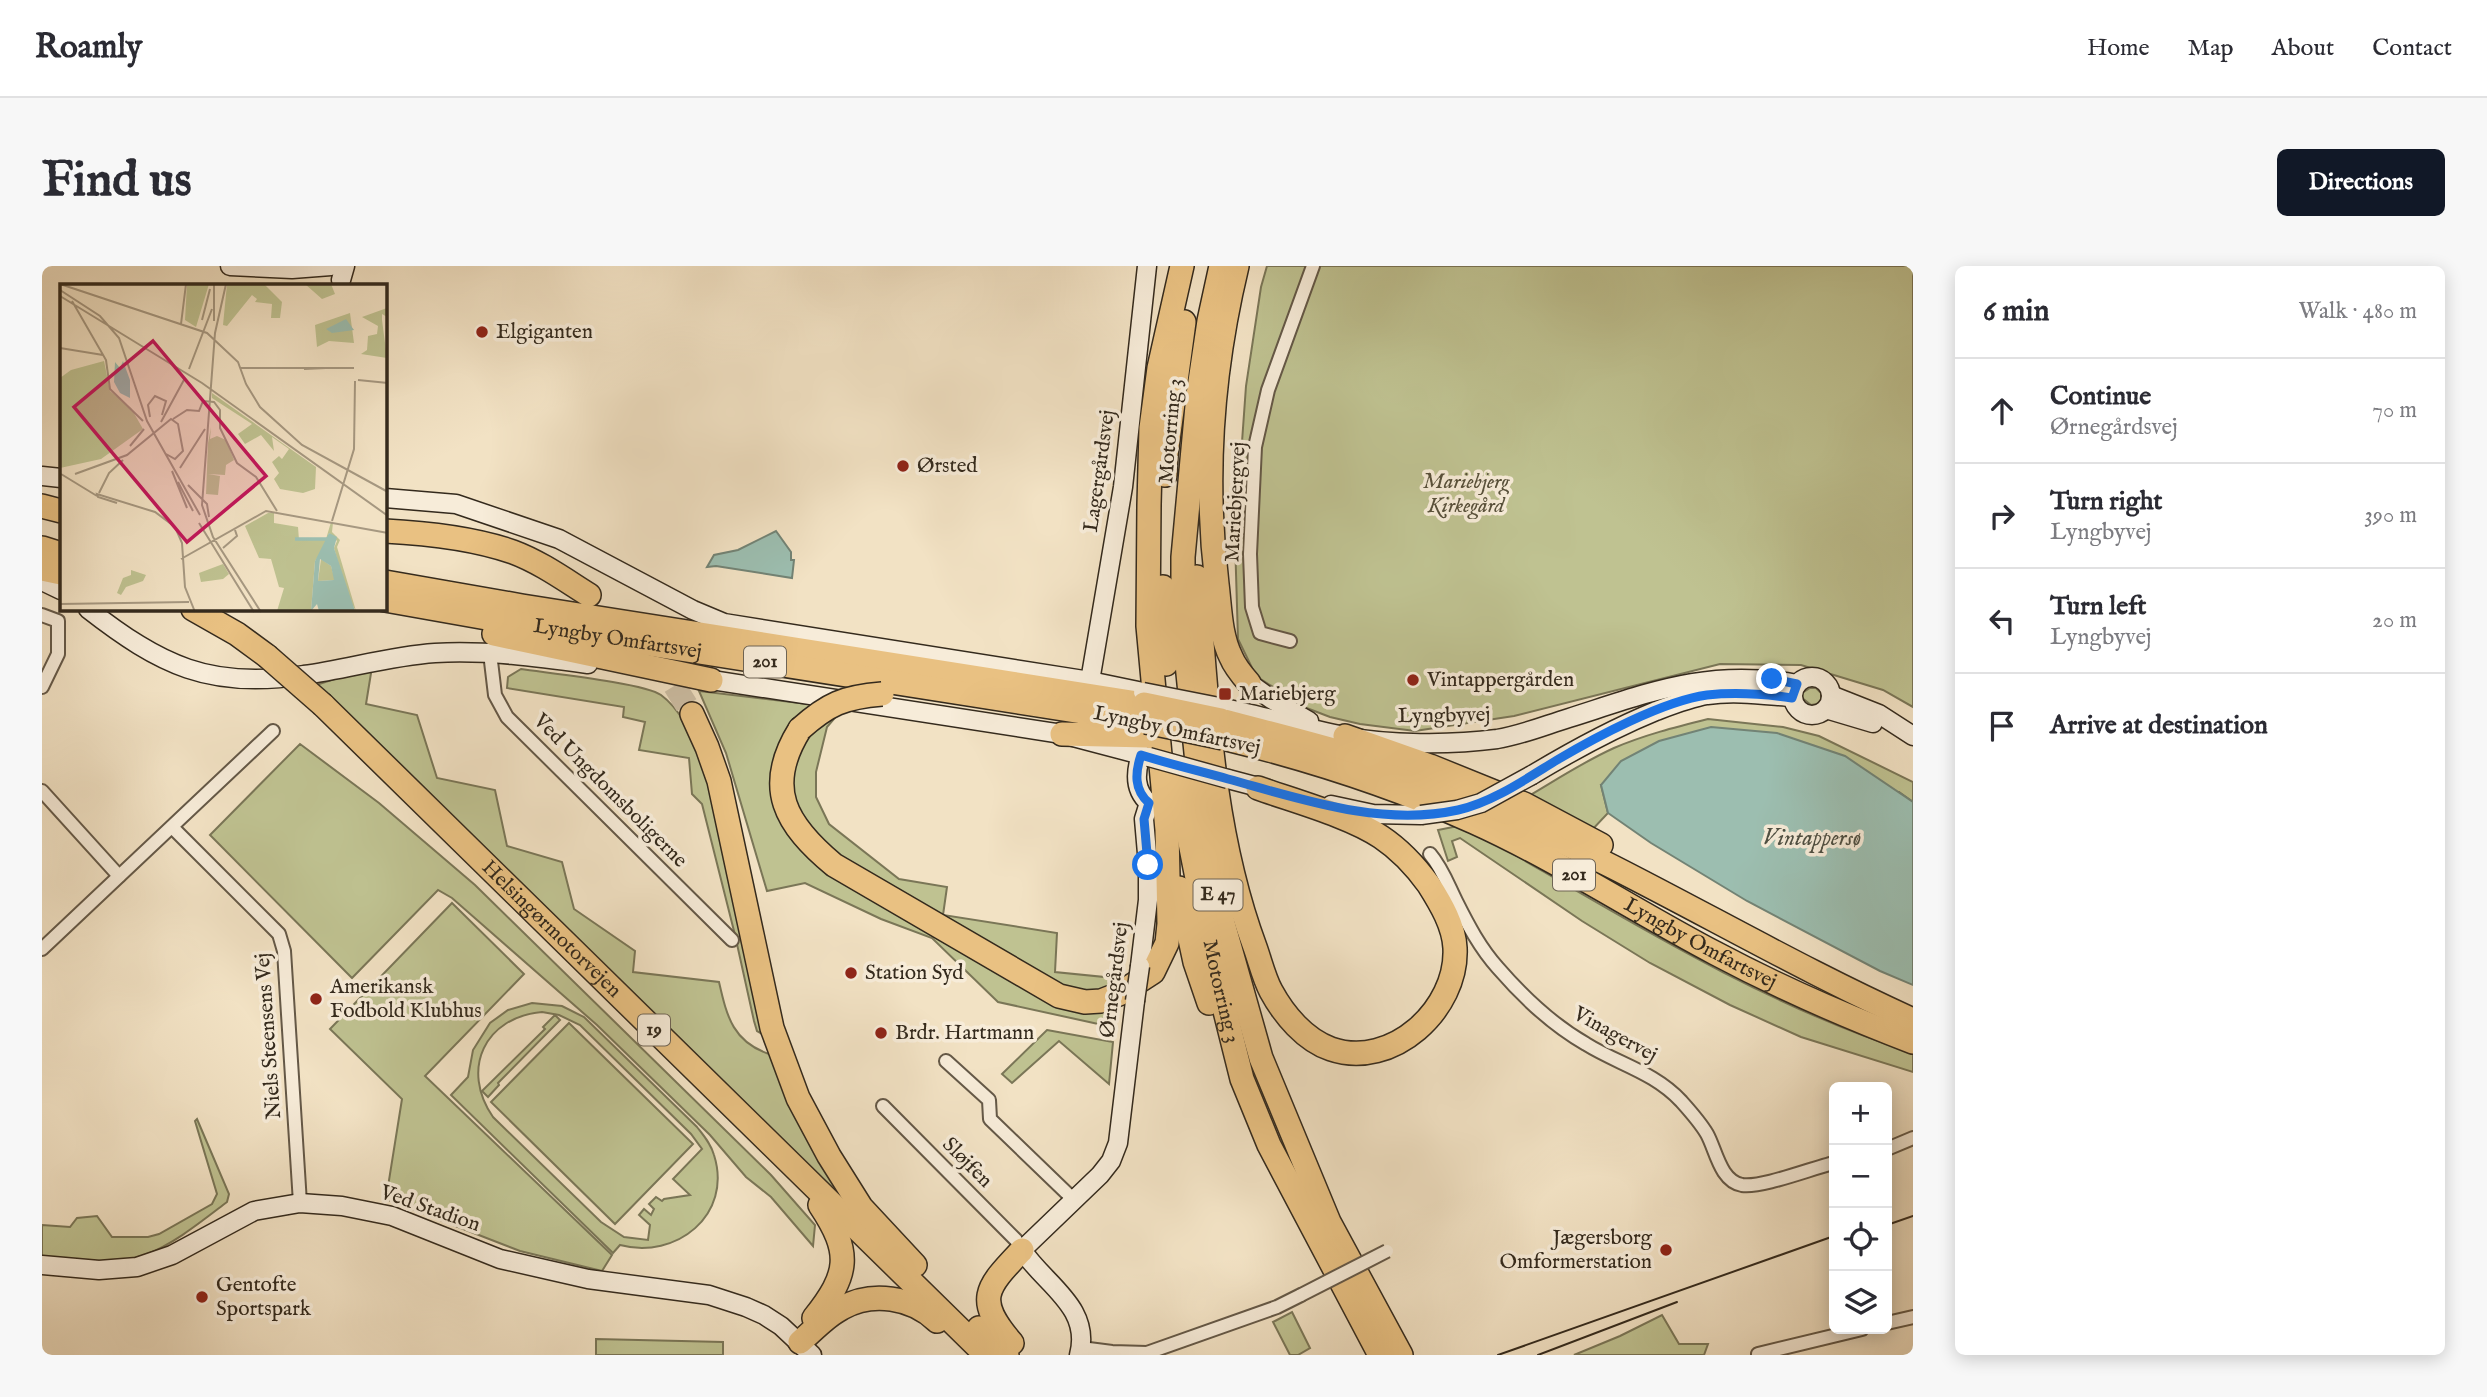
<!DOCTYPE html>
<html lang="en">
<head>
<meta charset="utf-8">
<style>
  :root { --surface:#fff; --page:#f7f7f7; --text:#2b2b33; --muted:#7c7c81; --line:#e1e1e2; --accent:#111827 }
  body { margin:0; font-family:"IM FELL English",serif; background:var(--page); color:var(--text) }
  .controls { position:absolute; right:21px; bottom:21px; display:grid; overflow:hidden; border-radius:10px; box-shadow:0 4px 18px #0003 }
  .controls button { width:63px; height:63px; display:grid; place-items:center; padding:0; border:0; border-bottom:2px solid var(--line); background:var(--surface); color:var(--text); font:35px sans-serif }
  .stop { position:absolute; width:21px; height:21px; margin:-16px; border:5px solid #1a73e8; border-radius:50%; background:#fff }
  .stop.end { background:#1a73e8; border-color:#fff; box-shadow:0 2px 7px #0008 }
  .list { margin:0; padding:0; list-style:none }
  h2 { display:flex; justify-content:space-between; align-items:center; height:91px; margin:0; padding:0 28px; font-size:30px }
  h2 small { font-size:23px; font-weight:400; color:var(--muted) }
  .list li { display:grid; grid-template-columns:46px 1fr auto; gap:21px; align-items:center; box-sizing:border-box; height:105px; padding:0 28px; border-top:2px solid var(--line) }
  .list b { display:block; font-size:26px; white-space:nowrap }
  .list p { margin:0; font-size:23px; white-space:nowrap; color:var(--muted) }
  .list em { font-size:23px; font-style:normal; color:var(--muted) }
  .icon { flex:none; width:38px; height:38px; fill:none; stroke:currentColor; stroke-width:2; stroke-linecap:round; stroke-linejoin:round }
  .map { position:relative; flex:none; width:1871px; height:1089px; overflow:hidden; border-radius:10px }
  header { display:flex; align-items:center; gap:42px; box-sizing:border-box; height:98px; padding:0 35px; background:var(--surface); border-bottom:2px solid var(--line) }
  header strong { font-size:33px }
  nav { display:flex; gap:38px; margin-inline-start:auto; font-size:24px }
  .intro { display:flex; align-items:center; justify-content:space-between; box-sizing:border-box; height:168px; padding:0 42px }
  h1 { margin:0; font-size:49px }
  .button { padding:18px 32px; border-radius:10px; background:var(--accent); color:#fff; font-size:24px; font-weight:700 }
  main { display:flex; gap:42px; padding:0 42px }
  aside { flex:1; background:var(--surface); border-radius:10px; box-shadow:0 4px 18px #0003 }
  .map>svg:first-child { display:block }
  .green { fill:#bfc291; stroke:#7a7657; stroke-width:2; fill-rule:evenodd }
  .water { fill:#9cbeb0; stroke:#728375; stroke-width:2 }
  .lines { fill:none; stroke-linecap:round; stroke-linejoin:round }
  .highway-tunnel { stroke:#ccbda3; stroke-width:23; stroke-dasharray:23 11; stroke-linecap:butt }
  .street-casing { stroke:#645847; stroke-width:16 }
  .secondary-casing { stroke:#342a1d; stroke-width:21 }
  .highway-casing { stroke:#342a1d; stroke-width:26 }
  .street { stroke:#f7ecd9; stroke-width:12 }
  .secondary { stroke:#f7ecd9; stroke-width:18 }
  .highway { stroke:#e9c182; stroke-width:23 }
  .tram { stroke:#342a1d; stroke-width:2 }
  .street-bridge-casing { stroke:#645847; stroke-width:16; stroke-linecap:butt }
  .secondary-bridge-casing { stroke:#342a1d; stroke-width:21; stroke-linecap:butt }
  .highway-bridge-casing { stroke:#342a1d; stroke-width:26; stroke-linecap:butt }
  .street-bridge { stroke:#f7ecd9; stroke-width:12 }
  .secondary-bridge { stroke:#f7ecd9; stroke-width:18 }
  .highway-bridge { stroke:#e9c182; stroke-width:23 }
  .route { stroke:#1a73e8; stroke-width:9 }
  .poi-dot { fill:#8f2418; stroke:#f7ecd9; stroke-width:2.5 }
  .labels { text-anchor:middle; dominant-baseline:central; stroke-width:7; stroke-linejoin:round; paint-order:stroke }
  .shield { fill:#f7ecd9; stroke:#6e6455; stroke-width:2 }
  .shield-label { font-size:19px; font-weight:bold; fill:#342a1d }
  .poi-label { font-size:21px; fill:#342a1d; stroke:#f7ecd9; text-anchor:start }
  .street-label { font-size:21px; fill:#342a1d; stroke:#f7ecd9 }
  .park-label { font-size:21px; font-style:italic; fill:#57503a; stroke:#f7ecd9 }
  .water-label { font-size:23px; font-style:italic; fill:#4e4f42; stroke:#f7ecd9 }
  .inset-river { fill:none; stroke:#9cbeb0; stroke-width:3.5 }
  .inset-road { fill:none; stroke:#a69881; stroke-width:2 }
  .view { fill:#c2185b; fill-opacity:0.15; stroke:#c2185b; stroke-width:3.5 }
  .inset-edge { fill:none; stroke:#342a1d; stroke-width:3.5 }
</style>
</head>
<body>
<header>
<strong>Roamly</strong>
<nav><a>Home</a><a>Map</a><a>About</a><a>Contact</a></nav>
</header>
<div class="intro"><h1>Find us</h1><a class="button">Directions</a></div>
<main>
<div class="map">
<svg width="1871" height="1089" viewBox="0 0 1871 1089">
  <rect width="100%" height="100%" fill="#f2e2c4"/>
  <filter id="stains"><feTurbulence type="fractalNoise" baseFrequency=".00286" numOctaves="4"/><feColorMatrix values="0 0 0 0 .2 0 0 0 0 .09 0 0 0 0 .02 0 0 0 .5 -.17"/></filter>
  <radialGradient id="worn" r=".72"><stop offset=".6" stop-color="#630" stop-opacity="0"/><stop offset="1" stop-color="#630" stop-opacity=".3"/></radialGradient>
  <!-- green -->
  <g class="green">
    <polygon points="1225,0 1871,0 1871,441 1841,424 1759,399 1678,398 1472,450 1373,465 1318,458 1288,451 1262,441 1214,410 1196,373 1193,274 1204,120 1219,21"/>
    <path d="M330 401 324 438 375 449 395 512 453 524 465 580 520 596 532 643 593 685 591 706 677 716C685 751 691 777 730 789L825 962 274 419Z"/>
    <path d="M479 403C505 407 603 417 619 429 665 463 680 572 692 626 703 674 714 723 725 771L715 765 712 755 693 669 660 538 650 528 647 492 597 484 603 456 581 451 582 441 465 422 466 411Z"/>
    <polygon points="1768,422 1774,422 1779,427 1779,434 1775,438 1769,439 1759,431 1760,427"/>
    <polygon points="657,425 774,439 755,456 740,552 977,715 1074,740 1070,761 956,736 890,672 839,653 763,617 725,625 684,487"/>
    <polygon points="797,447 785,461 774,506 774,531 787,558 857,613 905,621 901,649 1015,667 1013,706 1082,713 1081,723 1035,729 791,588 758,558 746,504 762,470"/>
    <path d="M1666 453 1741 461 1777 470 1871 516V536L1857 526 1559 519 1566 547 1549 565 1485 531C1514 514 1541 496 1572 482 1602 469 1634 461 1666 453Z"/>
    <polygon points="258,478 337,537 433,619 729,909 773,959 771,980 729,931 704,911 668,869 555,759 410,632 396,624 310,712 168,569"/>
    <path d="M1416 560 1435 567C1576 648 1715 737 1871 787V806L1759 771 1688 739 1608 697 1540 655 1418 572 1410 575 1415 591 1406 595 1396 564Z"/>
    <polygon points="410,637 482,708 383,810 570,989 560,1005 478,985 344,933 360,833 288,763"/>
    <path d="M490 737 520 740 542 751 655 861C662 870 669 878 672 889 691 949 634 994 578 979L571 987 409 829 426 811 431 784 448 757 466 744ZM500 746 517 749 538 759 649 868 660 883 631 913 648 929 622 933 620 935 614 931 607 938 612 943 609 949 602 943 597 949 608 959 606 974 582 971 559 956 451 851C418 803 443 751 500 746Z"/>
    <polygon points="513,749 518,754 456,817 457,819 446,831 440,825 503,763 501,761"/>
    <polygon points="527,757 651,878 573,958 449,836"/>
    <polygon points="1005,764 1071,776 1067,818 1017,775 970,817 960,808"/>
    <path d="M155 853 187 928 185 936C160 955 132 978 103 989 70 1000 34 994 0 991V959L28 961 35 952 55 950 70 971H106L117 968 170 938 175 928 153 855Z"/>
    <polygon points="1250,1046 1268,1082 1256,1089 1248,1089 1231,1056"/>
    <polygon points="1620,1049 1637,1078 1666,1078 1662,1089 1532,1089 1578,1070"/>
    <polygon points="554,1073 681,1076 681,1089 554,1089"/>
  </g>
  <!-- water -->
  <g class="water">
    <polygon points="734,265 749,286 749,294 752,294 750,312 674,300 665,301 672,289 696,284"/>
    <polygon points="1669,461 1735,467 1803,490 1871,536 1871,719 1838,705 1705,635 1609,577 1566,547 1559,519 1579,495 1617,475"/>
  </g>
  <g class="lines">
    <!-- highway-tunnel -->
    <polyline class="highway-tunnel" points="613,392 621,401 650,448"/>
    <defs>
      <g id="street">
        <polyline points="0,349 16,355 16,388 0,421"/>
        <polyline points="1248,375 1218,367 1210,341 1208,288 1213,181 1226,124 1271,0"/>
        <polyline points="448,387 453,429 465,451 690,674"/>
        <polyline points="0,525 77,610"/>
        <polyline points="130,561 237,668 242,685 258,937"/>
        <path d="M1388 588C1400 602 1406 619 1414 635 1426 659 1438 682 1456 702 1482 732 1509 758 1544 778 1576 798 1612 806 1639 835 1648 845 1658 856 1665 868 1674 884 1678 915 1700 919 1720 922 1770 902 1792 897"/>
        <polyline points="0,683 231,465"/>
        <polyline points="904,795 947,834 948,853 1032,934"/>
        <polyline points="841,840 974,974 980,984"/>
        <polyline points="1845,883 1871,872"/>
        <polyline points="1845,1057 1871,1051"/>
        <polyline points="1039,1082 1070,1086 1105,1087 1235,1041 1259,1029"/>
        <polyline points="1716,1088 1820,1063"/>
      </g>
      <g id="secondary">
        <polyline points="188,0 250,3 289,0"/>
        <polyline points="299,14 303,0"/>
        <polyline points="0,210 19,212"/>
        <polyline points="343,232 414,238 517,273 651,344 682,357 1048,415 1101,426"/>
        <polyline points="0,315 19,324"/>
        <path d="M46 343C118 399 168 424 262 409 306 403 348 390 393 387 444 384 496 391 546 398"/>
        <circle cx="1770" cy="430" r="19"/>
        <polyline points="657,412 1020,468 1107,491"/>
        <polyline points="1048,415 1081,221 1105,0"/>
        <polyline points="1207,417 1229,433 1267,455"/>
        <polyline points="1789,429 1837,448 1871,470"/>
        <path d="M1177 441C1219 449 1260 462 1302 470 1346 479 1410 479 1455 473 1480 469 1504 459 1527 452 1609 426 1666 402 1755 418"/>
        <polyline points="1784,443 1831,457"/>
        <path d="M1490 509C1530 485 1570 463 1614 445 1630 439 1648 432 1665 429 1693 425 1722 429 1750 431"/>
        <polyline points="1186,513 1228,524"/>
        <polyline points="1289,539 1331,548 1379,549"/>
        <path d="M1098 700 1106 634V599L1102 553 1107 537C1092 524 1093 507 1099 489"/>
        <polyline points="0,999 57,1004 95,1001 130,989 212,945 258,937 300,940 350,950 458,993 546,1013 667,1029 704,1041 722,1049 739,1060 770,1089"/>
        <path d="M1037 1089C1050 1041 1002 1018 980 984L1058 909 1069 895 1076 877 1093 735"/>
      </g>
      <g id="highway">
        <polyline points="1179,0 1167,55 1156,129 1141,291 1141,358 1158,526 1181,657 1219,792 1287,956 1359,1089"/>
        <path d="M1195 0C1170 104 1162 212 1175 318 1178 342 1178 369 1189 391 1193 401 1200 409 1207 417"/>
        <polyline points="1123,209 1124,189 1142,56"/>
        <polyline points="0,240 19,245"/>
        <path d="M343 265C382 267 434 273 471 286 498 296 523 314 547 329"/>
        <polyline points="0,282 19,288"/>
        <polyline points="0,303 19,307"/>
        <path d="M1155 311C1165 434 1169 563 1213 681 1218 695 1222 712 1229 725 1242 749 1263 774 1289 783 1350 804 1416 743 1413 682 1412 660 1399 638 1387 619 1374 601 1357 583 1339 571 1308 550 1252 535 1216 522"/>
        <polyline points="343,316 480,340 1102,438"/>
        <polyline points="1121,321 1124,398"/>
        <path id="s1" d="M343 334 467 356 1104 456"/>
        <polyline points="151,343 195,368 225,390"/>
        <polyline points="452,368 669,414"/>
        <path id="s2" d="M281 439 944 1089"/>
        <polyline points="650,448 665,481 677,515 730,762 756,832 787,890 819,941 873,999"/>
        <path d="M1179 454C1220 465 1261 475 1302 487 1357 504 1411 527 1464 550 1603 611 1733 692 1871 754"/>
        <path d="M758 463C721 522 744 559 792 599L1017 730 1043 736 1059 735 1077 728 1111 706 1125 677 1127 658 1125 564 1106 360 1107 239 1109 162 1117 102 1140 0"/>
        <polyline points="1020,468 1105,470"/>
        <polyline points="1303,470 1388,500 1482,538 1559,579"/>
        <path id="s3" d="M1181 472C1267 493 1351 520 1432 556 1514 593 1593 645 1673 687 1737 721 1803 750 1871 776"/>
        <path id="s4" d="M1134 506 1175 713 1200 813 1227 879 1338 1089"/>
        <polyline points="1137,622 1153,696 1167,737"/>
        <path d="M772 1052C807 1008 810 987 778 939"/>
        <polyline points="937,1062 965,1089"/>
        <path d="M758 1076C771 1065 784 1050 800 1042 830 1025 870 1031 895 1055"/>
        <path d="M970 1077C932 1033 944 1022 980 984"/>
      </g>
    </defs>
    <!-- street casing -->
    <use href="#street" class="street-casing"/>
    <!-- secondary casing -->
    <use href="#secondary" class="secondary-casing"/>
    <!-- highway casing -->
    <use href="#highway" class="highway-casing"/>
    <!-- street -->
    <use href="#street" class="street"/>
    <!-- secondary -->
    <use href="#secondary" class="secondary"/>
    <!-- highway -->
    <use href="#highway" class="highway"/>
    <!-- tram -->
    <g class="tram">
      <polyline points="1845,959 1871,950"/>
      <polyline points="1456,1089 1792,970"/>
      <polyline points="1496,1089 1635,1036"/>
    </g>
    <defs>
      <polyline id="street-bridge" points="1259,1029 1345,985"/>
      <g id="secondary-bridge">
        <polyline points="1101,426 1177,441"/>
        <polyline points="1107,491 1186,513"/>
        <polyline points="1379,549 1415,544 1439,537 1490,509"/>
        <polyline points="1093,735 1098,700"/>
      </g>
      <g id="highway-bridge">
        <polyline points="225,390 281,439"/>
        <polyline points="1102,438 1179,454"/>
        <polyline points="1104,456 1181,472"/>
        <path d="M758 463C786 438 802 431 840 428"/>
      </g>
    </defs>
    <!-- street-bridge casing -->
    <use href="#street-bridge" class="street-bridge-casing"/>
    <!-- secondary-bridge casing -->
    <use href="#secondary-bridge" class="secondary-bridge-casing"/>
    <!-- highway-bridge casing -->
    <use href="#highway-bridge" class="highway-bridge-casing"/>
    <!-- street-bridge -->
    <use href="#street-bridge" class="street-bridge"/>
    <!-- secondary-bridge -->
    <use href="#secondary-bridge" class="secondary-bridge"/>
    <!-- highway-bridge -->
    <use href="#highway-bridge" class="highway-bridge"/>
  </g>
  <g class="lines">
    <!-- route -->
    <path class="route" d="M1106 599 1102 553 1107 537C1092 524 1093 507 1099 489 1128 498 1157 505 1186 513 1259 533 1339 561 1416 544 1451 536 1484 513 1515 494 1554 471 1621 435 1665 429 1693 426 1723 428 1750 432L1755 418 1730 413"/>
  </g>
  <!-- markers -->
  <g class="poi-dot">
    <circle cx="440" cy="66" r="7"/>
    <circle cx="861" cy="200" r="7"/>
    <circle cx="1371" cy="414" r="7"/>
    <rect x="1176" y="421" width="14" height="14" rx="3.5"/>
    <circle cx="809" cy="707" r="7"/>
    <circle cx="274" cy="733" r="7"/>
    <circle cx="839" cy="767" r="7"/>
    <circle cx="1624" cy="984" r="7"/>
    <circle cx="160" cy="1031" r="7"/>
  </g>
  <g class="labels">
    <!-- shield labels -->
    <g class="shield">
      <rect x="702" y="380.5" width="42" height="31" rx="5"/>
      <rect x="1511" y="593.5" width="42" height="31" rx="5"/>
      <rect x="1151.5" y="613.5" width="49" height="31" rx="5"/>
      <rect x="596" y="748.5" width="32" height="31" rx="5"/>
    </g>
    <g class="shield-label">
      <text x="723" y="396">201</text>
      <text x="1532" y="609">201</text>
      <text x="1176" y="629">E 47</text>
      <text x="612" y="764">19</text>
    </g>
    <!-- poi labels -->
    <g class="poi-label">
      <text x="454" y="66">Elgiganten</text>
      <text x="875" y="200">Ørsted</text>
      <text x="1385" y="414">Vintappergården</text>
      <text x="1197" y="428">Mariebjerg</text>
      <text x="823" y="707">Station Syd</text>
      <text x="288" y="721">Amerikansk<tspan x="288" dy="24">Fodbold Klubhus</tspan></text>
      <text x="853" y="767">Brdr. Hartmann</text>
      <text x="1610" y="972" text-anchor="end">Jægersborg<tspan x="1610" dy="24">Omformerstation</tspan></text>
      <text x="174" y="1019">Gentofte<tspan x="174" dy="24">Sportspark</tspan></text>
    </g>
    <!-- street labels -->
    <g class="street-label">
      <text transform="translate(1129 165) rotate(-85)">Motorring 3</text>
      <text transform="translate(1058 205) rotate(-82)">Lagergårdsvej</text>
      <text transform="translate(1194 236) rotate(-87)">Mariebjergvej</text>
      <text stroke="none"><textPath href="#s1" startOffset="236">Lyngby Omfartsvej</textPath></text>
      <text transform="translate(1402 450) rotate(-1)">Lyngbyvej</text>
      <text transform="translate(1135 465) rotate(12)">Lyngby Omfartsvej</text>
      <text transform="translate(568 525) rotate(45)">Ved Ungdomsboligerne</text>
      <text stroke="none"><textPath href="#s2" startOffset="320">Helsingørmotorvejen</textPath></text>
      <text stroke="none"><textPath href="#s3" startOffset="522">Lyngby Omfartsvej</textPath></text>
      <text transform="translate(1073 714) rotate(-83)">Ørnegårdsvej</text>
      <text stroke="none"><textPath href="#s4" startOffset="224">Motorring 3</textPath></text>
      <text transform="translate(1573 769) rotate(29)">Vinagervej</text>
      <text transform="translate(227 770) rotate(-94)">Niels Steensens Vej</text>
      <text transform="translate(925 897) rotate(45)">Sløjfen</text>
      <text transform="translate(388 943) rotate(19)">Ved Stadion</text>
    </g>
    <!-- park labels -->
    <g class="park-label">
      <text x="1424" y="216">Mariebjerg<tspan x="1424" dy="24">Kirkegård</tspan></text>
    </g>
    <!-- water labels -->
    <g class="water-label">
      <text x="1770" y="572">Vintappersø</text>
    </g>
  </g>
  <!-- overview -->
  <g transform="translate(18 18)">
    <rect width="327" height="327" fill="#f2e2c4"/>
    <path d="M127 0H149L136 43 125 36ZM167 0H204L222 18 220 34H211L212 20 195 18 197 15 192 11 167 42 163 41ZM245 0H271L275 10 262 15ZM327 24V33L322 30V36L327 74 301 70 307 66 308 52 317 50 318 42 302 33ZM290 29 294 59 269 57 257 63 255 41ZM44 77 50 107 71 124 83 145 41 175 0 184V94L11 86ZM152 109 256 183 255 205 243 209 220 205 214 195 219 189 212 178 219 172 222 175 229 165 212 153 214 167 201 151 185 160 178 150 192 140 152 114ZM151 143 150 155 157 152 166 156 174 176 166 181 165 191 148 190 160 192 158 211 146 210 148 159ZM208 229H214V239L238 243 239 256 266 255 271 238 273 239 272 248 280 256 277 263 296 327 288 314 274 264 277 257 269 249 265 263 255 277 251 327H217L224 304 219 303 211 275 199 274 185 242ZM261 275 271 282 275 296 258 297ZM163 280 169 290 163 295 141 298 139 289ZM71 286 86 291 83 297 66 303 61 311 57 309 63 294 71 291Z" fill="#bfc291"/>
    <path d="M286 35 294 46 272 49 266 45ZM63 77 70 96V114L60 109 54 98 55 78 60 84ZM269 249 277 253 274 264 295 327H259L257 320 251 327 255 277ZM260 275 271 282 274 296 258 297Z" fill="#9cbeb0" fill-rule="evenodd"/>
    <path class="inset-river" d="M235 255H267"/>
    <path class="inset-road" d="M0 0 147 49 178 78 186 100M166 0 155 49 142 221 153 253 201 328M0 6 40 32 59 54 87 137 140 231M0 12 142 99 328 232M12 17 46 76 50 105 83 137M142 36 150 5M154 37V0M121 40 126 0M0 64 43 71M181 84H294M129 85 152 25M244 85 266 84M298 96 328 99M186 100 200 123 242 161 328 208M90 133 88 121 95 112 106 117 102 131M113 135 127 126 139 127 143 117 154 118 160 126V144L177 179 196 193 217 227M101 138 125 94M70 162 84 145M120 184 145 145M112 187 127 224M1 190 37 212M15 190 67 171 111 135 118 140 123 167 115 175 106 170M118 198 133 227M128 201 147 220 149 233M39 209 49 189 63 176M57 219 38 213 37 210 95 228 115 243 122 259 125 303 135 328M272 237 294 165 295 97M139 239 194 328M163 264 177 252 175 246M121 275 206 227 328 249M0 320 129 318"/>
    <path class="view" d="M93 57 206 192 127 258 14 123Z"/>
    <rect width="327" height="327" class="inset-edge"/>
  </g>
  <rect width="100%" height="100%" filter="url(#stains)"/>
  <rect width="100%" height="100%" fill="url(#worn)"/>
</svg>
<div class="controls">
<button>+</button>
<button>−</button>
<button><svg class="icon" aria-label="locate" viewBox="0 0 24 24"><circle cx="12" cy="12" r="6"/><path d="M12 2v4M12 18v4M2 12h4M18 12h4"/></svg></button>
<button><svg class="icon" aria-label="layers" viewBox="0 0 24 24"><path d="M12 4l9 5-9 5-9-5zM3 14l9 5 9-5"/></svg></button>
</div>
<div class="stop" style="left:1106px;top:599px"></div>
<div class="stop end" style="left:1730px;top:413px"></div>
</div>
<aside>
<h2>6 min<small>Walk · 480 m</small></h2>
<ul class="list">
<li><svg class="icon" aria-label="ahead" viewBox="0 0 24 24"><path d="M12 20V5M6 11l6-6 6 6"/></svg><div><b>Continue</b><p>Ørnegårdsvej</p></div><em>70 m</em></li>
<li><svg class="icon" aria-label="right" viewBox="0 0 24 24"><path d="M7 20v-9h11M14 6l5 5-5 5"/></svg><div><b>Turn right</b><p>Lyngbyvej</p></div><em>390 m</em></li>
<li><svg class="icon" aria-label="left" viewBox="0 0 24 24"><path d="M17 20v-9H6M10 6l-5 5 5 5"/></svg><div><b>Turn left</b><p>Lyngbyvej</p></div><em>20 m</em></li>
<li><svg class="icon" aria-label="arrive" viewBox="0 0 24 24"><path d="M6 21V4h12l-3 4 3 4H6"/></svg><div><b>Arrive at destination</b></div></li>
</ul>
</aside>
</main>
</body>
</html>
